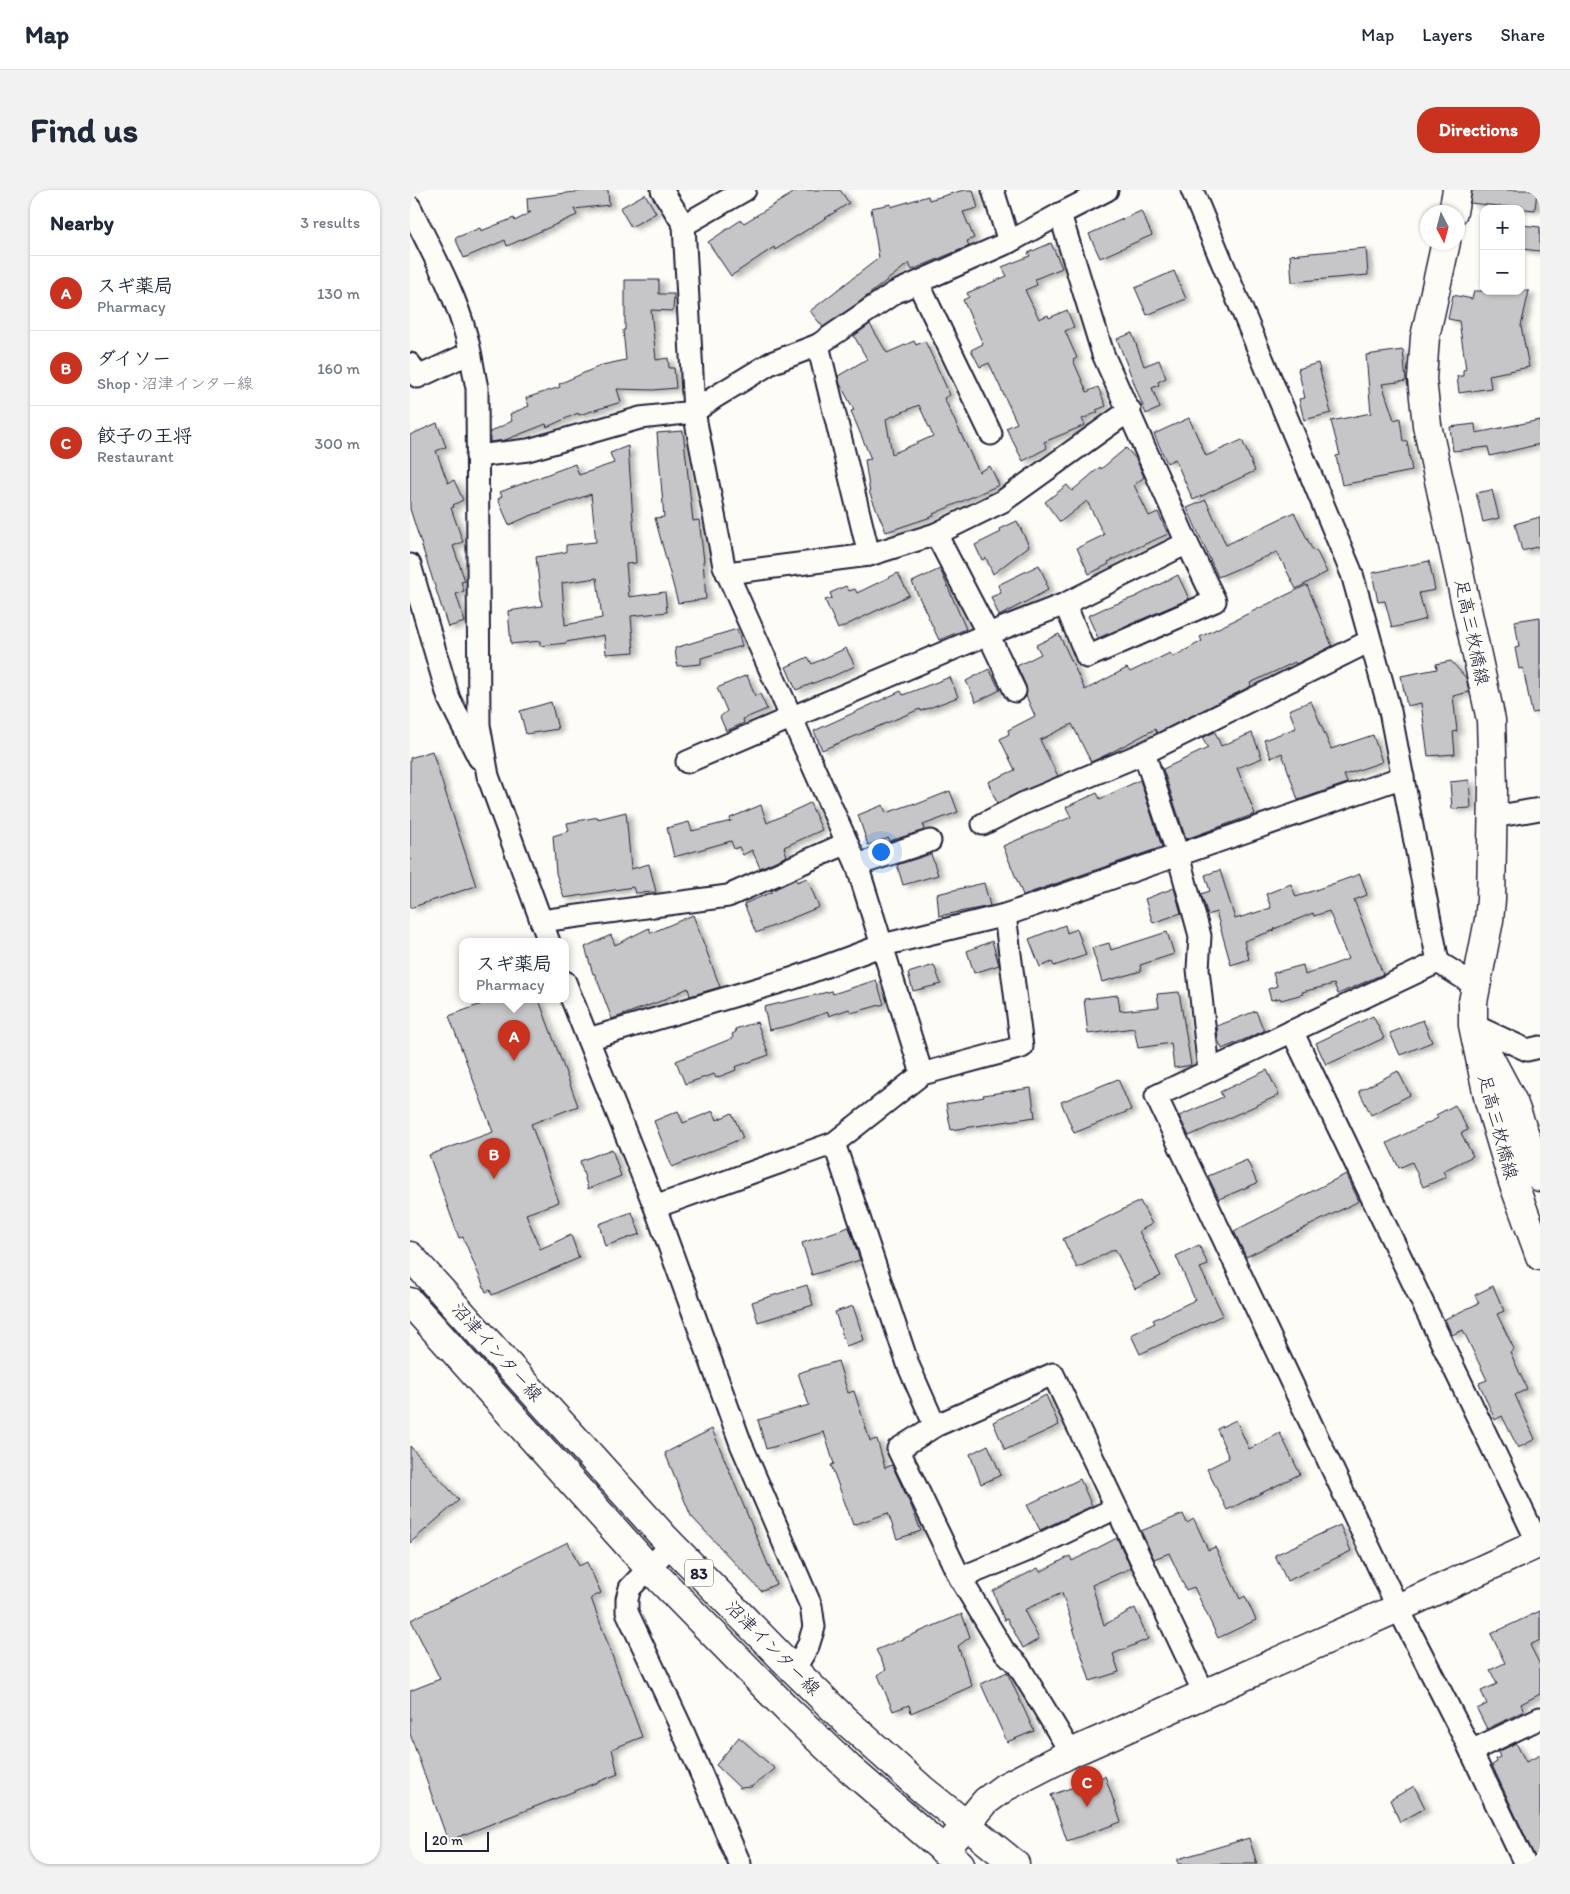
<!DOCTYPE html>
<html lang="en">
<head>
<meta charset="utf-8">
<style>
  :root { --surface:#fff; --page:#f2f2f3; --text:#1f2937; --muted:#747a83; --line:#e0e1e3; --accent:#c8321e }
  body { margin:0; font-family:Itim,"Klee One",sans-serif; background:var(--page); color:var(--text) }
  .controls { position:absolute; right:15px; top:15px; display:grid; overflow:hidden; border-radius:10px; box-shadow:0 1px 4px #0004 }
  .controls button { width:45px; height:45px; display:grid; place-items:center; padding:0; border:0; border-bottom:1px solid var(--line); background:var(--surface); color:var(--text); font:25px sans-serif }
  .compass { position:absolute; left:1010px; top:15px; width:45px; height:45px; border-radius:50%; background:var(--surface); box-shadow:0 1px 4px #0004; rotate:174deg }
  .scale { position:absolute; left:15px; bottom:12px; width:64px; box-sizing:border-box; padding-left:5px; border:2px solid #22223b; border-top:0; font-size:14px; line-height:18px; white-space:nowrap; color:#22223b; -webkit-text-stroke:4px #fdfcf7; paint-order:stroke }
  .you { position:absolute; left:470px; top:661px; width:18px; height:18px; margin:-12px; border:4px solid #fff; border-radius:50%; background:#1a73e8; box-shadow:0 0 0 8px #1a73e833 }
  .badge { display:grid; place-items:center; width:32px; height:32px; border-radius:50%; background:var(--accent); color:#fff; font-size:16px; font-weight:700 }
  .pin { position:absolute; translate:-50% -41px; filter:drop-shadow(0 1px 2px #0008) }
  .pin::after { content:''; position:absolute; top:26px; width:18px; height:15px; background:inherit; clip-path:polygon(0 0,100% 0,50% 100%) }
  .popup { position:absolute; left:49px; top:748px; width:110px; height:65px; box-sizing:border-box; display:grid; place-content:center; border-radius:10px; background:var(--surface); filter:drop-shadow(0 1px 4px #0005); font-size:16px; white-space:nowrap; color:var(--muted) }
  .popup b { font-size:19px; color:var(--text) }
  .popup::after { content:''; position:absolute; left:50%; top:100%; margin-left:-10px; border:10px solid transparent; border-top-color:var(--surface) }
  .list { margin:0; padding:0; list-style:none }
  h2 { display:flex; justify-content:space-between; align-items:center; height:65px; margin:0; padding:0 20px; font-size:21px }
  h2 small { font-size:16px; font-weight:400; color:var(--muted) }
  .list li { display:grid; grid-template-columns:32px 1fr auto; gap:15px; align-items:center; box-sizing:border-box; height:75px; padding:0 20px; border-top:1px solid var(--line) }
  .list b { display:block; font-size:19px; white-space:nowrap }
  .list p { margin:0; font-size:16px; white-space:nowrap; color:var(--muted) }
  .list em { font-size:16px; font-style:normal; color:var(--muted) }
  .map { position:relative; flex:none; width:1130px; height:1674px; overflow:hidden; border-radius:20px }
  header { display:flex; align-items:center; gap:30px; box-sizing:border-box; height:70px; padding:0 25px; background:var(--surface); border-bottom:1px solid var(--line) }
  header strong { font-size:24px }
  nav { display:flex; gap:28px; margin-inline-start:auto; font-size:18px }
  .intro { display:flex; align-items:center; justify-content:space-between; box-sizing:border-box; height:120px; padding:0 30px }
  h1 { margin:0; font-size:35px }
  .button { padding:12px 22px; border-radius:20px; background:var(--accent); color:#fff; font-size:18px; font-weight:700 }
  main { display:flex; gap:30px; padding:0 30px }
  aside { flex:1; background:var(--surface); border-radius:20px; box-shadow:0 1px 4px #0004 }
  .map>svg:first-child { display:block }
  .building { fill:#c6c6c8; stroke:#22223b; fill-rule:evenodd; filter:url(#shadow) }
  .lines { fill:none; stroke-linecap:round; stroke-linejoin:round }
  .minor-casing { stroke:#22223b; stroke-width:25 }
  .tertiary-casing { stroke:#22223b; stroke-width:31 }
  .secondary-casing { stroke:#22223b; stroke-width:31 }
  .primary-casing { stroke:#22223b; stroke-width:31 }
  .minor { stroke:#fdfcf7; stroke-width:21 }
  .tertiary { stroke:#fdfcf7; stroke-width:28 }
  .secondary { stroke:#fdfcf7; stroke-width:28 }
  .primary { stroke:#fdfcf7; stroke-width:28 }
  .labels { text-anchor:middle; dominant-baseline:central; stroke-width:4; stroke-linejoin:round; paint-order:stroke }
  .shield { fill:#fdfcf7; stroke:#646373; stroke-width:1 }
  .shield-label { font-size:16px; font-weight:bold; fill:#22223b }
  .street-label { font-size:18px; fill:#22223b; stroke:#fdfcf7 }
</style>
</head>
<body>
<header>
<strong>Map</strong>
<nav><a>Map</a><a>Layers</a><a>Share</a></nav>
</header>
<div class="intro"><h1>Find us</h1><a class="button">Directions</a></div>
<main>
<aside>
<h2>Nearby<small>3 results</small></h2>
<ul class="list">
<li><span class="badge">A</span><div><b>スギ薬局</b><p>Pharmacy</p></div><em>130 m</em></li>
<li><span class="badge">B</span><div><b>ダイソー</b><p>Shop · 沼津インター線</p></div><em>160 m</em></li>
<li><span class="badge">C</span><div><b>餃子の王将</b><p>Restaurant</p></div><em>300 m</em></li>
</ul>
</aside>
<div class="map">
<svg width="1130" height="1674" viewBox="0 0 1130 1674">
  <defs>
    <filter id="shadow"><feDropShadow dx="5.5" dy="3" stdDeviation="2.5" flood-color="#0004"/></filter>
  </defs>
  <rect width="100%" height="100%" fill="#fdfcf7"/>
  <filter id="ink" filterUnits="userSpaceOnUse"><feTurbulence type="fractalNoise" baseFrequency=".02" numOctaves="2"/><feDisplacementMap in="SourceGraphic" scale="10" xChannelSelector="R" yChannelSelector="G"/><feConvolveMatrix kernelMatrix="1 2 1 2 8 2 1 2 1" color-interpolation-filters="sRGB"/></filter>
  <g filter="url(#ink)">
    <!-- building -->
    <g class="building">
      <polygon points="181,0 198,0 199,15 164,19 167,25 97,56 95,50 54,68 45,48 70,38 71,41 104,28 105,31 121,22 118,23 117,8"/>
      <polygon points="388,0 430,0 439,13 365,60 364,57 321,86 298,52 331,30 334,33"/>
      <polygon points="554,0 563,0 568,18 553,22 564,48 557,51 559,56 502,80 499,73 448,113 413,137 400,121 469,68 461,18 481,14 481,17 518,6 519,10"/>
      <polygon points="1062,0 1127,0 1125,20 1060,13"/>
      <polygon points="235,4 246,23 221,37 210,18"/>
      <polygon points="731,21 742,45 690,68 679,44"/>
      <polygon points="1111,35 1130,37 1130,61 1111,59"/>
      <polygon points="641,53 652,78 625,89 627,95 615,100 629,129 638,125 639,128 657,120 664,137 655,141 667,168 663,170 677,202 688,197 696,216 686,220 688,222 672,229 675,235 634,252 637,258 613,271 596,238 607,233 579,173 570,177 561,160 573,154 553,110 559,107 557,103 597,86 592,77 620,66 618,63"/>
      <polygon points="956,58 958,85 882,92 880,65"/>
      <polygon points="764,81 776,109 737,125 725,98"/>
      <polygon points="215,90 249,90 249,104 264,104 263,121 241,120 246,170 258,168 259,178 264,178 266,198 243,200 207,199 211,212 169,225 168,223 137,237 136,234 95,250 80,252 80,242 102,231 100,224 119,216 116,208 150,197 149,194 192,175 216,170 213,140 215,140"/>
      <polygon points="1064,101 1119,101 1111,136 1119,177 1079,185 1081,198 1049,203 1047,186 1053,186 1053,180 1056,179 1049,131 1038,129 1043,105 1062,109"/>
      <path d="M460 134 477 163 504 151 506 155 515 151 540 205 534 208 569 282 580 276 589 295 523 324 524 326 476 342 460 304 455 270 461 269 441 221 444 220 430 194 428 186 457 169 444 146ZM509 215 523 246 482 264 476 229Z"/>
      <polygon points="722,143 734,176 749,170 756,188 748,192 749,195 742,198 750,218 736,224 707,149"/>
      <polygon points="993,160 996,191 972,194 984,230 990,228 993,252 997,251 1002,281 932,295 926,266 930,265 921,231 961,223 956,165"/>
      <polygon points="908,173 921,223 894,230 889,209 895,208 888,179"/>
      <polygon points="779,228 796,266 832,250 845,281 783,310 765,269 757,273 744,244"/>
      <polygon points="1130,230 1130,254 1080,266 1078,257 1043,261 1040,237 1065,234 1066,243"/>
      <polygon points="27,233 36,257 26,261 38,293 44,290 53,310 43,315 44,317 41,318 53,352 43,356 55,391 51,392 54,401 46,404 55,432 38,437 0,319 0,245"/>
      <polygon points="273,241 283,331 289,330 294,371 293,371 296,409 268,413 245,328 254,327 247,243"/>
      <path d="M218 256 226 373 216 374 219 407 255 402 257 422 221 426 224 462 196 464 194 445 156 452V453L130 456V451L101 454 98 421 132 416 126 367 156 362V355L186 352 181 304 117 327 99 335 88 309 92 306 90 302 165 274 169 285 204 273 200 263ZM187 388 192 428 155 435 152 393Z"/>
      <polygon points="716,258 726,269 734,287 724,295 739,326 748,322 758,344 724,359 698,372 699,374 679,384 667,358 694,345 677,311 650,332 635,312 657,295 662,301 690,277 691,279"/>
      <polygon points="1082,300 1089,328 1073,332 1066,303"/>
      <polygon points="796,310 816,355 884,322 903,361 906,360 917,382 886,399 867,362 808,387 777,318"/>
      <polygon points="1130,327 1130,356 1112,361 1105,334"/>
      <polygon points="607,331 619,356 583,384 576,368 572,370 565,355 591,342 590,339"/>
      <polygon points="1019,371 1025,400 1009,403 1016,429 982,438 975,411 968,412 962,383"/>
      <polygon points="629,375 637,393 636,394 638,400 589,426 581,407 591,403 588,395"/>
      <polygon points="530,379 556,439 529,450 502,392"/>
      <polygon points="488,383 499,405 428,439 415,410 422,408 420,403 436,396 439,401 445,399 447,403"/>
      <polygon points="768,385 779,409 688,448 678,426 695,418 725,407"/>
      <polygon points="897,395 922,456 886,474 885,472 840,493 841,496 747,543 745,539 698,564 681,572 662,534 630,550 648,586 587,613 578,592 605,580 590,549 599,544 598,540 625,526 616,506 616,496 607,476 631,464 626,455 649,444 675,500 717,478 720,482 760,463 763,467 792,451 790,447"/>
      <polygon points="1130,427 1130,522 1122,523 1113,478 1109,479 1105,458 1109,457 1105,431"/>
      <polygon points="327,439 332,456 291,468 291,474 267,476 265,458"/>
      <polygon points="436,458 445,476 419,488 419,487 386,500 376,477 398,467 402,474"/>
      <polygon points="1041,471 1056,488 1059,502 1043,506 1047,541 1043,542 1045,564 1018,566 1011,513 997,516 991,486 1027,479 1026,474"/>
      <polygon points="579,479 590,500 566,512 556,491"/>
      <polygon points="337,485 345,506 350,504 357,519 333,529 334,533 316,541 310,527 317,521 307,498"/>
      <polygon points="540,487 548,507 511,521 510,519 412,560 404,541 491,501 493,505"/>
      <polygon points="901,511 921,559 963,545 972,572 934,585 937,593 888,610 872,563 861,568 854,550 886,538 879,520"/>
      <polygon points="141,512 148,539 116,544 110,521"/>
      <polygon points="805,542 811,556 842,543 852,568 827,578 845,624 776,649 753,579 798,558 792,548"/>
      <polygon points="22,561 66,696 0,718 0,568"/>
      <polygon points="730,590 752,657 613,705 593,656 661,627 656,617 687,603 690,609"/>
      <polygon points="1059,590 1061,618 1042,619 1040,592"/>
      <polygon points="540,601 548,622 513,635 514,640 480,651 479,648 458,655 448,625 473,615 476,623 505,613 505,615"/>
      <polygon points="400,613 412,640 374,657 377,666 350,678 342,660 333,665 329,657 324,659 321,651 264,667 257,638 279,632 282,641 321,631 320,628 351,615 357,633"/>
      <polygon points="216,622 221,679 239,674 246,702 225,703 223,697 154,708 146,683 143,646 159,641 157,633 188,627 188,629"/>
      <polygon points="521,664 528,685 493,695 487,675"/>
      <polygon points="810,680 825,729 861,718 856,704 881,694 886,707 950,684 957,705 944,710 973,784 928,804 924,794 892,802 893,804 871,810 870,808 861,810 858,799 867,796 863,783 893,775 895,785 938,769 919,721 904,726 903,723 864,739 865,740 834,751 839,769 821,775 806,722 798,725 791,704 800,701 795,685"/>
      <polygon points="397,688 409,717 346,743 334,714 362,702 361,701 386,689 387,692"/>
      <polygon points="574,693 580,716 529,726 527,704"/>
      <polygon points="764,698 771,723 743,733 735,709"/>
      <polygon points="283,725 310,797 280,806 278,798 251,811 202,829 185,784 183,784 175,757 201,745 205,755 239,738 241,743"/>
      <polygon points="655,735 657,743 667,739 676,765 644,776 642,772 630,777 619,749"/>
      <polygon points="757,742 764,764 730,775 731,781 692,792 682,758 699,753 701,760"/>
      <polygon points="582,751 589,775 564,783 557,761"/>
      <polygon points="524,775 531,794 503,801 498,783"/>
      <polygon points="466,790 474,814 441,823 439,819 419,826 418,822 381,835 359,840 354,817 422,801 423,804"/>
      <polygon points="769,802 781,875 764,878 761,853 728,858 724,838 678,844 674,809 708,805 710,821 749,817 747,804"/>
      <polygon points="82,810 129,810 168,916 121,934 149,1012 116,1024 130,1059 161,1045 169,1068 82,1105 80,1100 76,1102 53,1047 49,1048 19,965 83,942 39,826"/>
      <polygon points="846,821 854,841 812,859 808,850 807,836"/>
      <polygon points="963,826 974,848 916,875 906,853"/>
      <polygon points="1013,830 1022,852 990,865 980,843"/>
      <polygon points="347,832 359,865 325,877 326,880 306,888 304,884 275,894 266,871 323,848 322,844 326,842 325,839"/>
      <polygon points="857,880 869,905 779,946 769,926 813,907 810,902"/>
      <polygon points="988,881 1000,905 961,925 949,901"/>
      <polygon points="708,889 721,920 664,943 651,912"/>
      <polygon points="621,898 625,927 541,940 536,914 574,907 573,905"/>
      <polygon points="1045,915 1058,940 1051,943 1063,966 1033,981 1036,987 1013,997 1002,972 989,978 977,953 1028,928 1026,925"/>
      <polygon points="268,921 273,933 303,921 307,930 322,923 333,948 262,977 244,931"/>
      <polygon points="202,959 211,986 178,999 170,971"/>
      <polygon points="837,970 847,993 809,1009 798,986"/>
      <polygon points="936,984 949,1011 836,1067 824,1041"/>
      <polygon points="730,1011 742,1034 729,1041 751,1086 725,1099 705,1059 667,1078 653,1049"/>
      <polygon points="222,1022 230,1044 195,1056 189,1034"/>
      <polygon points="439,1037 450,1070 402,1085 392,1053"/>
      <polygon points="789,1055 798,1075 790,1078 813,1125 730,1164 721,1145 745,1133 743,1130 785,1110 766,1066"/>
      <polygon points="397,1095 403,1115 348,1132 342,1112"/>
      <polygon points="1083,1096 1094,1121 1087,1124 1104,1159 1100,1162 1117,1199 1105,1205 1125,1249 1108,1258 1092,1226 1085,1230 1069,1193 1077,1190 1053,1140 1042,1145 1035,1129 1069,1113 1065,1105"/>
      <polygon points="443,1116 454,1150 436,1156 425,1122"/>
      <polygon points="428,1171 438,1203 444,1201 460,1251 467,1249 475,1278 482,1275 502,1318 511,1341 487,1349 478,1323 443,1335 421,1275 424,1274 414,1242 356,1259 348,1230 399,1215 388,1183"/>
      <polygon points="636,1205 649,1235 595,1260 583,1232"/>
      <polygon points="826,1230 839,1259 870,1243 890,1284 817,1320 797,1279 819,1268 807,1239"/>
      <polygon points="302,1239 366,1394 351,1401 281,1326 255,1263"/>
      <polygon points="578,1255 591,1285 571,1294 560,1264"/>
      <polygon points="0,1256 49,1310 0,1353"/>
      <polygon points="670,1289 682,1316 630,1340 617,1315"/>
      <polygon points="773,1324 777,1333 784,1329 798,1360 805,1357 830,1409 835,1406 846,1430 808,1448 784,1397 776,1400 759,1363 744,1369 731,1341"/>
      <polygon points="930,1335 941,1361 877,1391 865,1365"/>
      <polygon points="707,1348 721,1378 682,1395 694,1435 725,1418 738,1449 703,1464 709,1482 680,1491 652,1403 614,1420 629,1449 613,1458 597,1429 594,1430 583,1401 628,1378 630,1382 660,1366 662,1371"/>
      <polygon points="158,1352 169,1376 177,1372 191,1403 181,1408 232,1547 202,1559 208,1584 38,1651 0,1544 0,1501 30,1489 1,1430"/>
      <polygon points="1130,1421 1130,1450 1120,1455 1130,1475 1130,1504 1111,1514 1114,1521 1077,1539 1067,1519 1077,1514 1071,1501 1087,1494 1080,1480 1095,1473 1081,1444"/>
      <polygon points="552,1424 560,1447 548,1456 562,1496 501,1523 499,1515 483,1521 468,1485 476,1479 466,1460"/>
      <polygon points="597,1482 624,1541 597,1552 571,1494"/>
      <polygon points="329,1547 365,1579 341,1597 330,1598 306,1575"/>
      <polygon points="1106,1553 1116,1572 1130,1565 1130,1674 1128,1674 1082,1575 1087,1572 1086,1569 1090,1567 1088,1562"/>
      <polygon points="695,1586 711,1632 657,1651 641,1605"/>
      <polygon points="1004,1596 1015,1618 990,1632 980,1610"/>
      <polygon points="839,1648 847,1674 768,1674 768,1669"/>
    </g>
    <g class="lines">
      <defs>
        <g id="minor">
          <polyline points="252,0 274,35 284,222 314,376 447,675 512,884"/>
          <polyline points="782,0 942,384 980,521 1028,772 1066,796"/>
          <path d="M0 17C20 59 44 100 56 145 61 162 63 180 67 198L69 535 78 586 139 752"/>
          <polyline points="650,24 693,164 777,353 805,411 677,467 655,414"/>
          <polyline points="274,35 335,0"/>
          <polyline points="599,52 650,24 697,0"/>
          <polyline points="508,93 581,244"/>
          <polyline points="408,155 459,365"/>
          <polyline points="0,174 8,187 60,163"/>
          <polyline points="67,266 118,260 230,228 284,222 305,207 361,173 408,155 484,103 599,52 583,0"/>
          <polyline points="526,344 578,444 605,501"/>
          <polyline points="0,375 39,509 69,568"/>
          <polyline points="317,383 459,365 526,344 593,311 720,220"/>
          <polyline points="734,563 768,665 790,746 788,779 799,881"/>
          <polyline points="277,572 578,444 655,414 777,353"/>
          <polyline points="1083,627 1130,619"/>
          <polyline points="573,634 612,614 734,563 960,451"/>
          <polyline points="447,675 520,651"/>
          <polyline points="131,731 318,706 437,653"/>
          <polyline points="1028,772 746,906 988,1418 1057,1553 1115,1674"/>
          <polyline points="155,792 245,1017 331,1254 401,1416 404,1437 398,1456 384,1480"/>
          <polyline points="1063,835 1117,860 1130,857"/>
          <polyline points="882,841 1130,1357"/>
          <polyline points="178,849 384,788 473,755 595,725 993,587"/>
          <polyline points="424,953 499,1177 525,1236"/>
          <polyline points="245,1017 424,953 512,884 612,857 595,725"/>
          <polyline points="261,1355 220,1398 217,1409 217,1422 271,1537 330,1674"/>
          <polyline points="550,1388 616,1361 706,1318"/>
          <polyline points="1061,1561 1130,1528"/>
          <polyline points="661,1563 608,1475 594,1461 550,1388 488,1259 525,1236 643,1184 794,1503"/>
        </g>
        <polyline id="tertiary" points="534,1661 576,1611 595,1597 661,1563 988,1418 1130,1353"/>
        <g id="secondary">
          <polyline points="1043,22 1047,0"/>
          <polyline points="1036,52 1015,147 1012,189 1017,235 1081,530 1083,599 1081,710 1079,730 1063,812 1063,835 1079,911 1103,992 1130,1066"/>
          <polyline points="1078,865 1103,912 1130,987"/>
        </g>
        <g id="primary">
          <polyline points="0,1066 253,1346 384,1480 436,1531 513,1600 605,1674"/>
          <polyline points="0,1112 239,1378 381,1523 439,1578 550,1674"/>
        </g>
      </defs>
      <!-- minor casing -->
      <use href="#minor" class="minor-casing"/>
      <!-- tertiary casing -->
      <use href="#tertiary" class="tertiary-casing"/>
      <!-- secondary casing -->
      <use href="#secondary" class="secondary-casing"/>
      <!-- primary casing -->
      <use href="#primary" class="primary-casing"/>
      <!-- minor -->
      <use href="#minor" class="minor"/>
      <!-- tertiary -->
      <use href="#tertiary" class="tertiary"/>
      <!-- secondary -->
      <use href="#secondary" class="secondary"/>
      <!-- primary -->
      <use href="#primary" class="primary"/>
    </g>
  </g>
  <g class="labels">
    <!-- shield labels -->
    <rect class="shield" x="275" y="1369.5" width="28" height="27" rx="4"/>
    <g class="shield-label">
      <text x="289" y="1383">83</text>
    </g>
    <!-- street labels -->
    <g class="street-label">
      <text transform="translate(1062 442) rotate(78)">足高三枚橋線</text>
      <text transform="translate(1088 937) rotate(75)">足高三枚橋線</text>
      <text transform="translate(87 1162) rotate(48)">沼津インター線</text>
      <text transform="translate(363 1458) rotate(45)">沼津インター線</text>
    </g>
  </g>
</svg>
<div class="controls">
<button>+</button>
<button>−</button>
</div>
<svg class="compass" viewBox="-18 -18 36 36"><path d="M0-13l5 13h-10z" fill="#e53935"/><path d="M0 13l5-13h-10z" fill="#747a83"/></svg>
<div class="scale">20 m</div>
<div class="you"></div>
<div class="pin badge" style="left:104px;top:871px">A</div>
<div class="popup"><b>スギ薬局</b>Pharmacy</div>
<div class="pin badge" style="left:84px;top:989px">B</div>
<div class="pin badge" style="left:677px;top:1617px">C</div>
</div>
</main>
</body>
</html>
